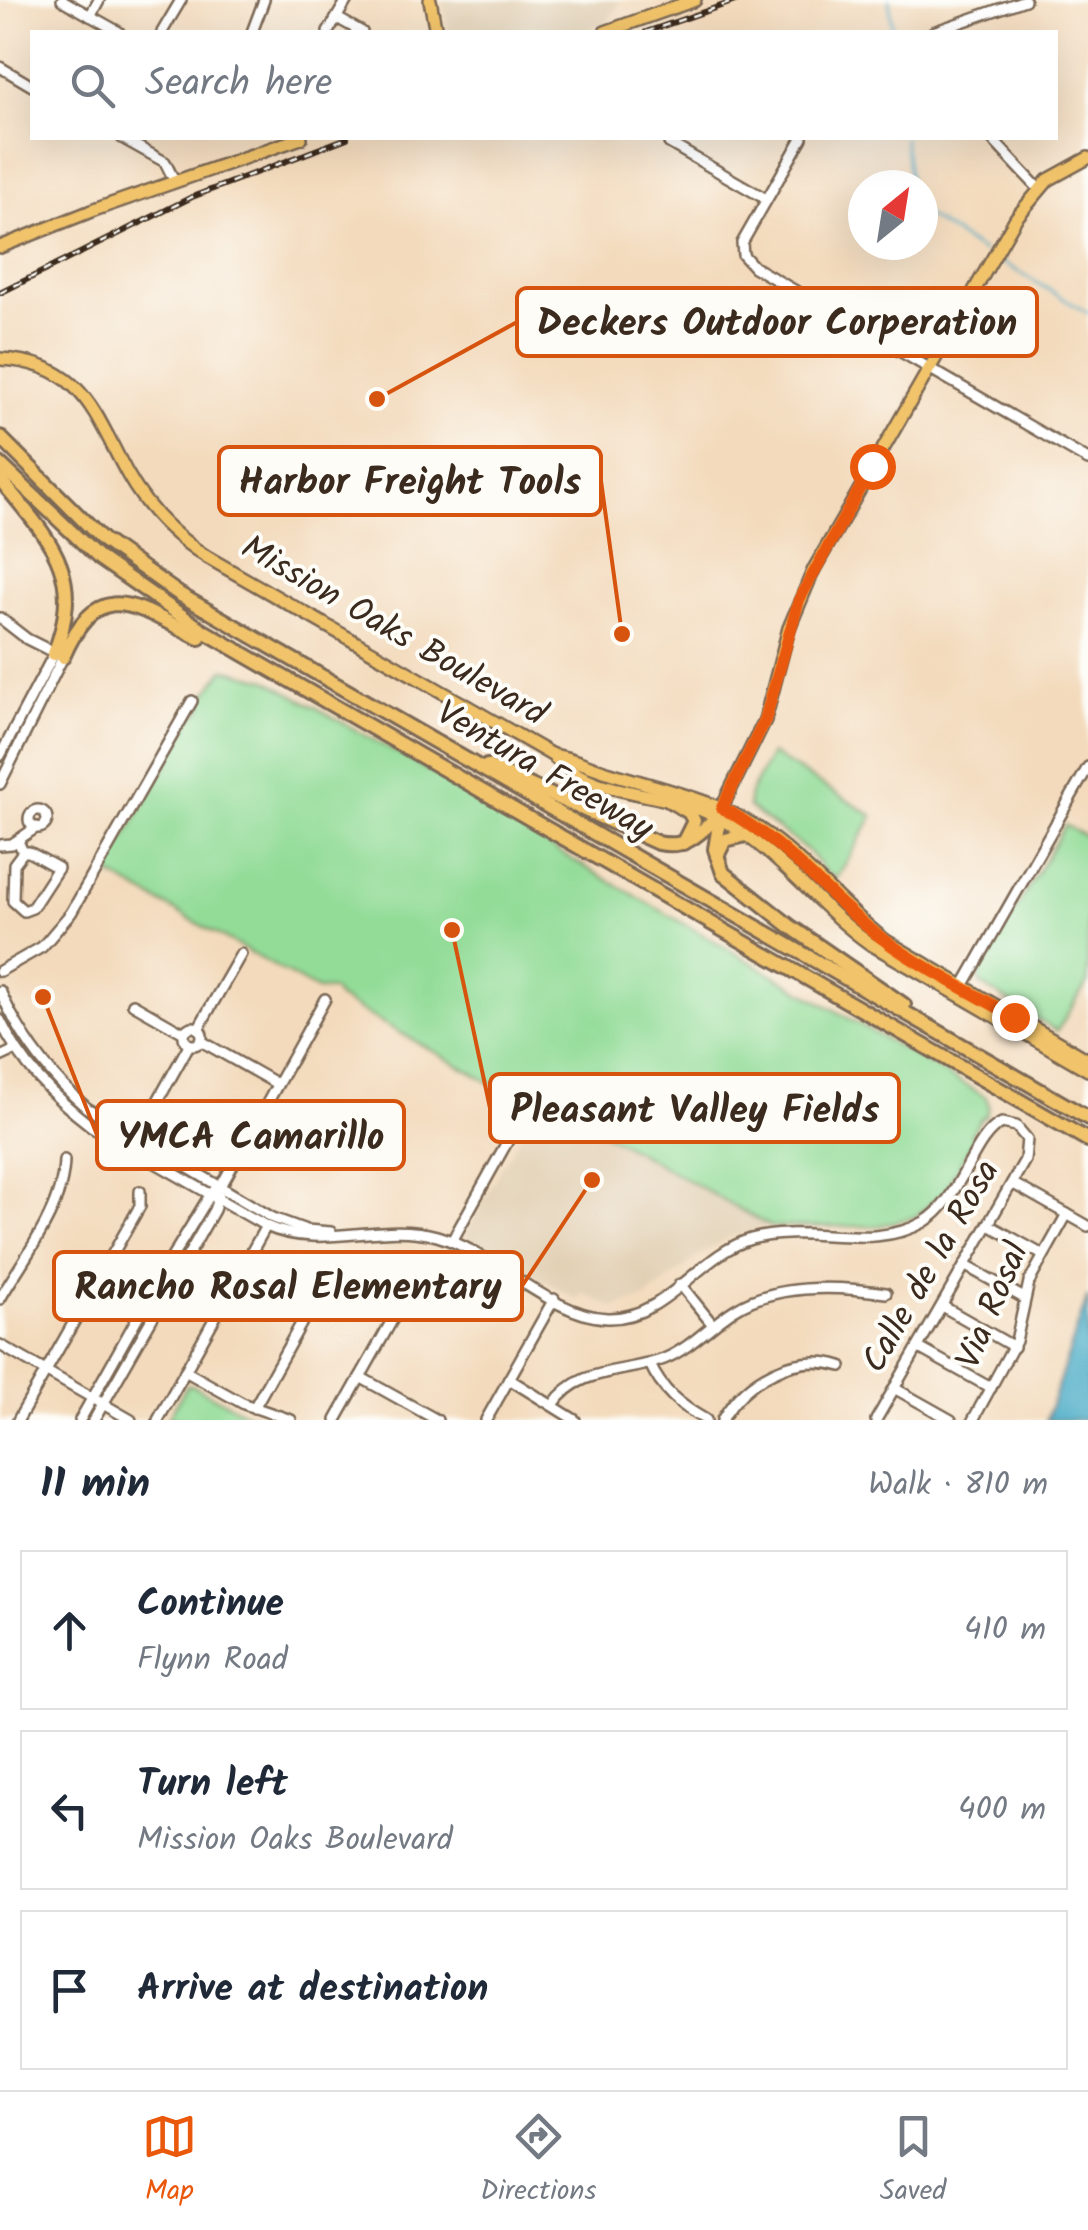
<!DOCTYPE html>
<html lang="en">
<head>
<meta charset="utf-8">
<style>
  :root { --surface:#fff; --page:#f2f2f3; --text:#1f2937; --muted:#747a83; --line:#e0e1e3; --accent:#ea580c }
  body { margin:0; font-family:Kalam,sans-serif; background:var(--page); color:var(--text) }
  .compass { position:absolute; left:848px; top:170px; width:90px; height:90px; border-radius:50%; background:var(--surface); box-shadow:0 10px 40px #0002; rotate:30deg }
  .stop { position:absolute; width:30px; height:30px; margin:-22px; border:8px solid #ea580c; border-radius:50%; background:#fff }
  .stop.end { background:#ea580c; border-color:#fff; box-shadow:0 2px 10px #0008 }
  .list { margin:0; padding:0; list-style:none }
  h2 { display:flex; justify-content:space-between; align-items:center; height:130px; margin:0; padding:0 40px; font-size:42px }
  h2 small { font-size:32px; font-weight:400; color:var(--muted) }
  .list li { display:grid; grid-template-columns:65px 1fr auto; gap:30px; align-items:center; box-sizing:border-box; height:160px; margin:0 20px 20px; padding:0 20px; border:2px solid var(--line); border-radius:0px }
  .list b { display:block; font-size:38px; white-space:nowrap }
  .list p { margin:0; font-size:32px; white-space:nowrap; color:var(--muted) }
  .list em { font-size:32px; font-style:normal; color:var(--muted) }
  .icon { flex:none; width:55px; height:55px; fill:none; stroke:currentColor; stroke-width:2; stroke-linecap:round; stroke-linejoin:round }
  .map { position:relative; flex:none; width:1088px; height:1420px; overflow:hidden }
  .search { position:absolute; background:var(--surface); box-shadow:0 10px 40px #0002; left:30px; right:30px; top:30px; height:110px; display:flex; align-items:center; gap:25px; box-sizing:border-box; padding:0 35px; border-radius:0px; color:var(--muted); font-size:38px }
  .sheet { height:670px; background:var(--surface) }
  nav { display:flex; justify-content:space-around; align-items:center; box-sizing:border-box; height:140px; border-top:2px solid var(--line); background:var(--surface); font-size:28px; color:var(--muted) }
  nav a { display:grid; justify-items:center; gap:5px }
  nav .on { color:var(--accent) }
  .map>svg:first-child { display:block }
  .built { fill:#e1ceb1 }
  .green { fill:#93dc98; stroke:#67835b; stroke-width:2.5 }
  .water { fill:#47aac6; stroke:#416a72; stroke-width:2.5 }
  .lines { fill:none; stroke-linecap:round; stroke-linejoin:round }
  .stream { stroke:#47aac6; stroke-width:2.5 }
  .minor-casing { stroke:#7b6855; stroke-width:14 }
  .major-casing { stroke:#7b6855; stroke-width:16 }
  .highway-casing { stroke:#7b6855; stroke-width:18 }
  .minor { stroke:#fff; stroke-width:9 }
  .major { stroke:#f1c36a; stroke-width:11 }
  .highway { stroke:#f1c36a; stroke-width:12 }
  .rail-casing { stroke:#3b2a1e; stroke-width:6 }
  .rail { stroke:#fdfcf7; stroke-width:2.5; stroke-dasharray:8; stroke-linecap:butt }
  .route { stroke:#ea580c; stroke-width:12 }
  .labels { text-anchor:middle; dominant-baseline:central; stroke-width:8; stroke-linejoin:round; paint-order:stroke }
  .street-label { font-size:35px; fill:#3b2a1e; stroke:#fdfcf7 }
  .leader { fill:none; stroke:#d7540e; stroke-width:4 }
  .callout-dot { fill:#d7540e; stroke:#fdfcf7; stroke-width:4 }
  .callout { fill:#fdfcf7; stroke:#d7540e; stroke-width:4 }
  .callout-label { font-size:38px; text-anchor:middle; font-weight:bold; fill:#3b2a1e }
</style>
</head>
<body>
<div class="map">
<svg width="1088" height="1420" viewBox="0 0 1088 1420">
  <rect width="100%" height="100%" fill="#fdfcf7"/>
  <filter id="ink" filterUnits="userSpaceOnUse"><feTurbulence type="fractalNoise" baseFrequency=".01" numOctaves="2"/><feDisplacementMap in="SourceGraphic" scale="20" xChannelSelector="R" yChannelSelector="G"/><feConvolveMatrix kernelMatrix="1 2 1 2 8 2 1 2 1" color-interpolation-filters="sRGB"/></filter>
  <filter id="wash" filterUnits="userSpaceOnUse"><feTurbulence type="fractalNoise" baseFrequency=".0048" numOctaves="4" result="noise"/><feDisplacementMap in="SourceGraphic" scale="40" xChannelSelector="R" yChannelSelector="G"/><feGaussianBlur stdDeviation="2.25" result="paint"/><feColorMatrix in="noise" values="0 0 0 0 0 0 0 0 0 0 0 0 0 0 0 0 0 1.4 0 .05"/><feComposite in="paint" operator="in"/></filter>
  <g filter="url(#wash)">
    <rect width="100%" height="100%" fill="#f3dabc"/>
    <!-- built -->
    <g class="built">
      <polygon points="442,0 620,0 607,23 581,32 449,32"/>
      <polygon points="540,1096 771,1227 729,1237 697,1257 646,1298 613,1308 583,1293 578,1300 469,1240 465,1233 521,1134 529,1129 533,1122 532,1110"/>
    </g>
    <!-- green -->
    <g class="green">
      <polygon points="224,669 267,680 470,794 538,840 986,1097 989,1106 986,1116 981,1118 971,1135 974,1139 944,1192 915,1217 878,1226 771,1227 540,1097 532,1110 519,1105 519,1099 338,998 332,990 317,990 106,872 194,715 201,711 205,696"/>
      <polygon points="771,754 873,816 838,877 827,874 808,851 748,807 750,793"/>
      <polygon points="1065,825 1088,838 1088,982 1057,1031 980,984 979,973"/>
      <polygon points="187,1385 192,1385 259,1420 167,1420"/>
    </g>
    <!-- water -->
    <polygon class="water" points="1088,1296 1088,1420 1046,1420"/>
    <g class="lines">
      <!-- stream -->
      <g class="stream">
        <polyline points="889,0 893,32"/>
        <polyline points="904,138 910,185"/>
        <polyline points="923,214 983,252"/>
        <polyline points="1000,261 1088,313"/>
      </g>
    </g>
  </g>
  <g filter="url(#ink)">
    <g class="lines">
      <defs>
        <g id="minor">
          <polyline points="62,0 119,32"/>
          <polyline points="90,16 99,0"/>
          <polyline points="337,18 362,32"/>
          <polyline points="162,32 181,0"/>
          <polyline points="252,32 264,0"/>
          <polyline points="328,32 347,0"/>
          <polyline points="933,32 1025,0"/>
          <polyline points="0,67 32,86"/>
          <polyline points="122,138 165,162 175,182"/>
          <polyline points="802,138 742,243 743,255 754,267 1088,460"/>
          <polyline points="991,138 1038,188"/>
          <polyline points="669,143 766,199"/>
          <polyline points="0,618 27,639 63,657 0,784"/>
          <polyline points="0,756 54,654"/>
          <circle cx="38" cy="819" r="9"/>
          <polyline points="18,841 23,852 29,852 58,868 32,908 24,911 13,901 14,864 23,852"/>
          <polyline points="0,845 12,844 37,827"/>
          <polyline points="0,971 42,947 71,913 192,701"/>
          <polyline points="962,988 1088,767"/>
          <path d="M0 991C21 1038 48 1075 87 1108L273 1218 306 1230 331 1232"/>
          <polyline points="133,1004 184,1033"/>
          <path d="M0 1020C21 1064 52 1096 91 1126L266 1226C322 1251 379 1220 437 1236 493 1252 551 1316 607 1318 666 1320 698 1255 751 1239 807 1223 872 1252 924 1222 962 1200 972 1136 1002 1123L1016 1126 1027 1139 1025 1160 876 1420"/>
          <circle cx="193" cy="1036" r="9"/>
          <polyline points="198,1029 241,954"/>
          <polyline points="201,1041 277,1084"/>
          <polyline points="0,1057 15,1050"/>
          <polyline points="136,1140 189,1045"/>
          <polyline points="1012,1183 1088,1226"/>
          <polyline points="989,1225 1043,1255"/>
          <polyline points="452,1241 521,1117"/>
          <polyline points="966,1266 1024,1298"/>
          <polyline points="680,1284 713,1325"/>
          <path d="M0 1299C24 1257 63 1210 64 1160"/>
          <polyline points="942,1306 1014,1347"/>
          <polyline points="0,1345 131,1420"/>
          <polyline points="919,1348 991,1388"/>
          <path d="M650 1364C662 1391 681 1406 706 1420"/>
          <polyline points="185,1371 244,1404 291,1420"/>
          <polyline points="360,1377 437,1420"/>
          <polyline points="509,1379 575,1420"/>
          <polyline points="894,1388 951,1420"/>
          <path d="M553 1405C578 1366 626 1374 664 1359 691 1348 710 1325 734 1310 776 1283 838 1286 886 1293"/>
          <polyline points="254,1408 335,1263"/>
          <polyline points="18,1420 140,1206 140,1191"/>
          <polyline points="80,1420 163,1272 210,1195 225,1179 325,999"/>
          <polyline points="94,1420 214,1210 219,1196"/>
          <polyline points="158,1420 266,1226"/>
          <polyline points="336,1420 395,1315 428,1268"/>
          <polyline points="486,1420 554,1299"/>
          <path d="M722 1420C745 1379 795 1352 841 1366"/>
          <polyline points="973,1420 1016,1341 1029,1282 1067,1214"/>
        </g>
        <g id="major">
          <polyline points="430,0 436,32"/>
          <polyline points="605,32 695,0"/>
          <polyline points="0,247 94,210 301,138"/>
          <path d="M0 359C84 363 94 414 128 475 147 509 174 536 207 557L552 755C591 796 652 790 701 810 770 837 810 901 869 943L1088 1070"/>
          <path d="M552 755C573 758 590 767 610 773 667 791 724 801 772 838 813 869 845 910 886 941L1088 1060"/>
          <polyline points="717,817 765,720 789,628 814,569 1016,218 1048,180 1088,158"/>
        </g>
        <g id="highway">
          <polyline points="0,437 103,540 179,594 1088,1118"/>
          <polyline points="0,464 99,558 202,630 1088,1140"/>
          <path d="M0 479C49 540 86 572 54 654"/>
          <path d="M63 657C100 572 137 608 199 638"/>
          <path d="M487 766 658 843C686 849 698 835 717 817"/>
          <polyline points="668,800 689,812 694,821 683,843"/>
          <polyline points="717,817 718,831 715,849 723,873 791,927 904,1005"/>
          <polyline points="717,856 725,840 746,835"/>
        </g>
      </defs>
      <!-- minor casing -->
      <use href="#minor" class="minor-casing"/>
      <!-- major casing -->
      <use href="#major" class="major-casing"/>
      <!-- highway casing -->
      <use href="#highway" class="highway-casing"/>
      <!-- minor -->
      <use href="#minor" class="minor"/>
      <!-- major -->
      <use href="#major" class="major"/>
      <!-- highway -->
      <use href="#highway" class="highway"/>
      <defs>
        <g id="rail">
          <polyline points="646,32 738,0"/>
          <polyline points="0,293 192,197 347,138"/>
        </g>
      </defs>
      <!-- rail casing -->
      <use href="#rail" class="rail-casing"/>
      <!-- rail -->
      <use href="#rail" class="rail"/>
    </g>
  </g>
  <g class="lines" filter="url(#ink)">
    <!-- route -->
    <path class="route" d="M872 466 799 600 765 720 722 808C787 843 816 885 870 929 913 964 967 989 1014 1017"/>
  </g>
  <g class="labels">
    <!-- street labels -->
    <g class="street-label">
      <text transform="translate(393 632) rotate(30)">Mission Oaks Boulevard</text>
      <text transform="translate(544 772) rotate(30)">Ventura Freeway</text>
      <text transform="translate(932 1267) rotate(-60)">Calle de la Rosa</text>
      <text transform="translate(994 1306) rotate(-67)">Via Rosal</text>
    </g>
  </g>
  <!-- callouts -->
  <path class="leader" d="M377 399L517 322M622 634L601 481M452 930L490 1108M43 997L97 1135M592 1180L522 1286"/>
  <g class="callout-dot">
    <circle cx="377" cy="399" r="10"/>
    <circle cx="622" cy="634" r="10"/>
    <circle cx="452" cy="930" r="10"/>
    <circle cx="43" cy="997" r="10"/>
    <circle cx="592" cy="1180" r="10"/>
  </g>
  <g class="callout">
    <rect x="517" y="288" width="520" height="68" rx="10"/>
    <rect x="219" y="447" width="382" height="68" rx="10"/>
    <rect x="490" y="1074" width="409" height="68" rx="10"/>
    <rect x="97" y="1101" width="307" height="68" rx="10"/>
    <rect x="54" y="1252" width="468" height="68" rx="10"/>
  </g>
  <g class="callout-label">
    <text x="777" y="335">Deckers Outdoor Corperation</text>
    <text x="410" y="494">Harbor Freight Tools</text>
    <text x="695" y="1122">Pleasant Valley Fields</text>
    <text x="251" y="1149">YMCA Camarillo</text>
    <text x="288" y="1299">Rancho Rosal Elementary</text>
  </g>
</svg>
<svg class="compass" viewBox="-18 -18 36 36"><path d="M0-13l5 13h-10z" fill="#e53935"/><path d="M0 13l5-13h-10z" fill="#747a83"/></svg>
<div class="stop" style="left:872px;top:466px"></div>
<div class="stop end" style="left:1014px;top:1017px"></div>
<div class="search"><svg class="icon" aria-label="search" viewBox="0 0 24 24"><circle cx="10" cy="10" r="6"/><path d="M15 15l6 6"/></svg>Search here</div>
</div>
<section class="sheet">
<h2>11 min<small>Walk · 810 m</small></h2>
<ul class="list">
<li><svg class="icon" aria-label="ahead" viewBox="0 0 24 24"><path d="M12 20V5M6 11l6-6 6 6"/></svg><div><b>Continue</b><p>Flynn Road</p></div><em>410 m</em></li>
<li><svg class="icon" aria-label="left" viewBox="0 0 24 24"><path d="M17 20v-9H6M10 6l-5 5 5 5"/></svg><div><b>Turn left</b><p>Mission Oaks Boulevard</p></div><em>400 m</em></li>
<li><svg class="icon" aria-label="arrive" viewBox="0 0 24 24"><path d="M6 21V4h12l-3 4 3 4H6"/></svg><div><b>Arrive at destination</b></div></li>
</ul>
</section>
<nav>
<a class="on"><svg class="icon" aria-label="map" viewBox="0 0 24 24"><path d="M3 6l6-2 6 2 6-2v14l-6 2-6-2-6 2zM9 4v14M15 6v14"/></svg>Map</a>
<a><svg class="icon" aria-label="directions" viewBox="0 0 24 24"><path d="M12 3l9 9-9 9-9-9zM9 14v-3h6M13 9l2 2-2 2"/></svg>Directions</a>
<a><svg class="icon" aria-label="saved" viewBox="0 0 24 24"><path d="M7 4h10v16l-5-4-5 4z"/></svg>Saved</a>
</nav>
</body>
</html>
